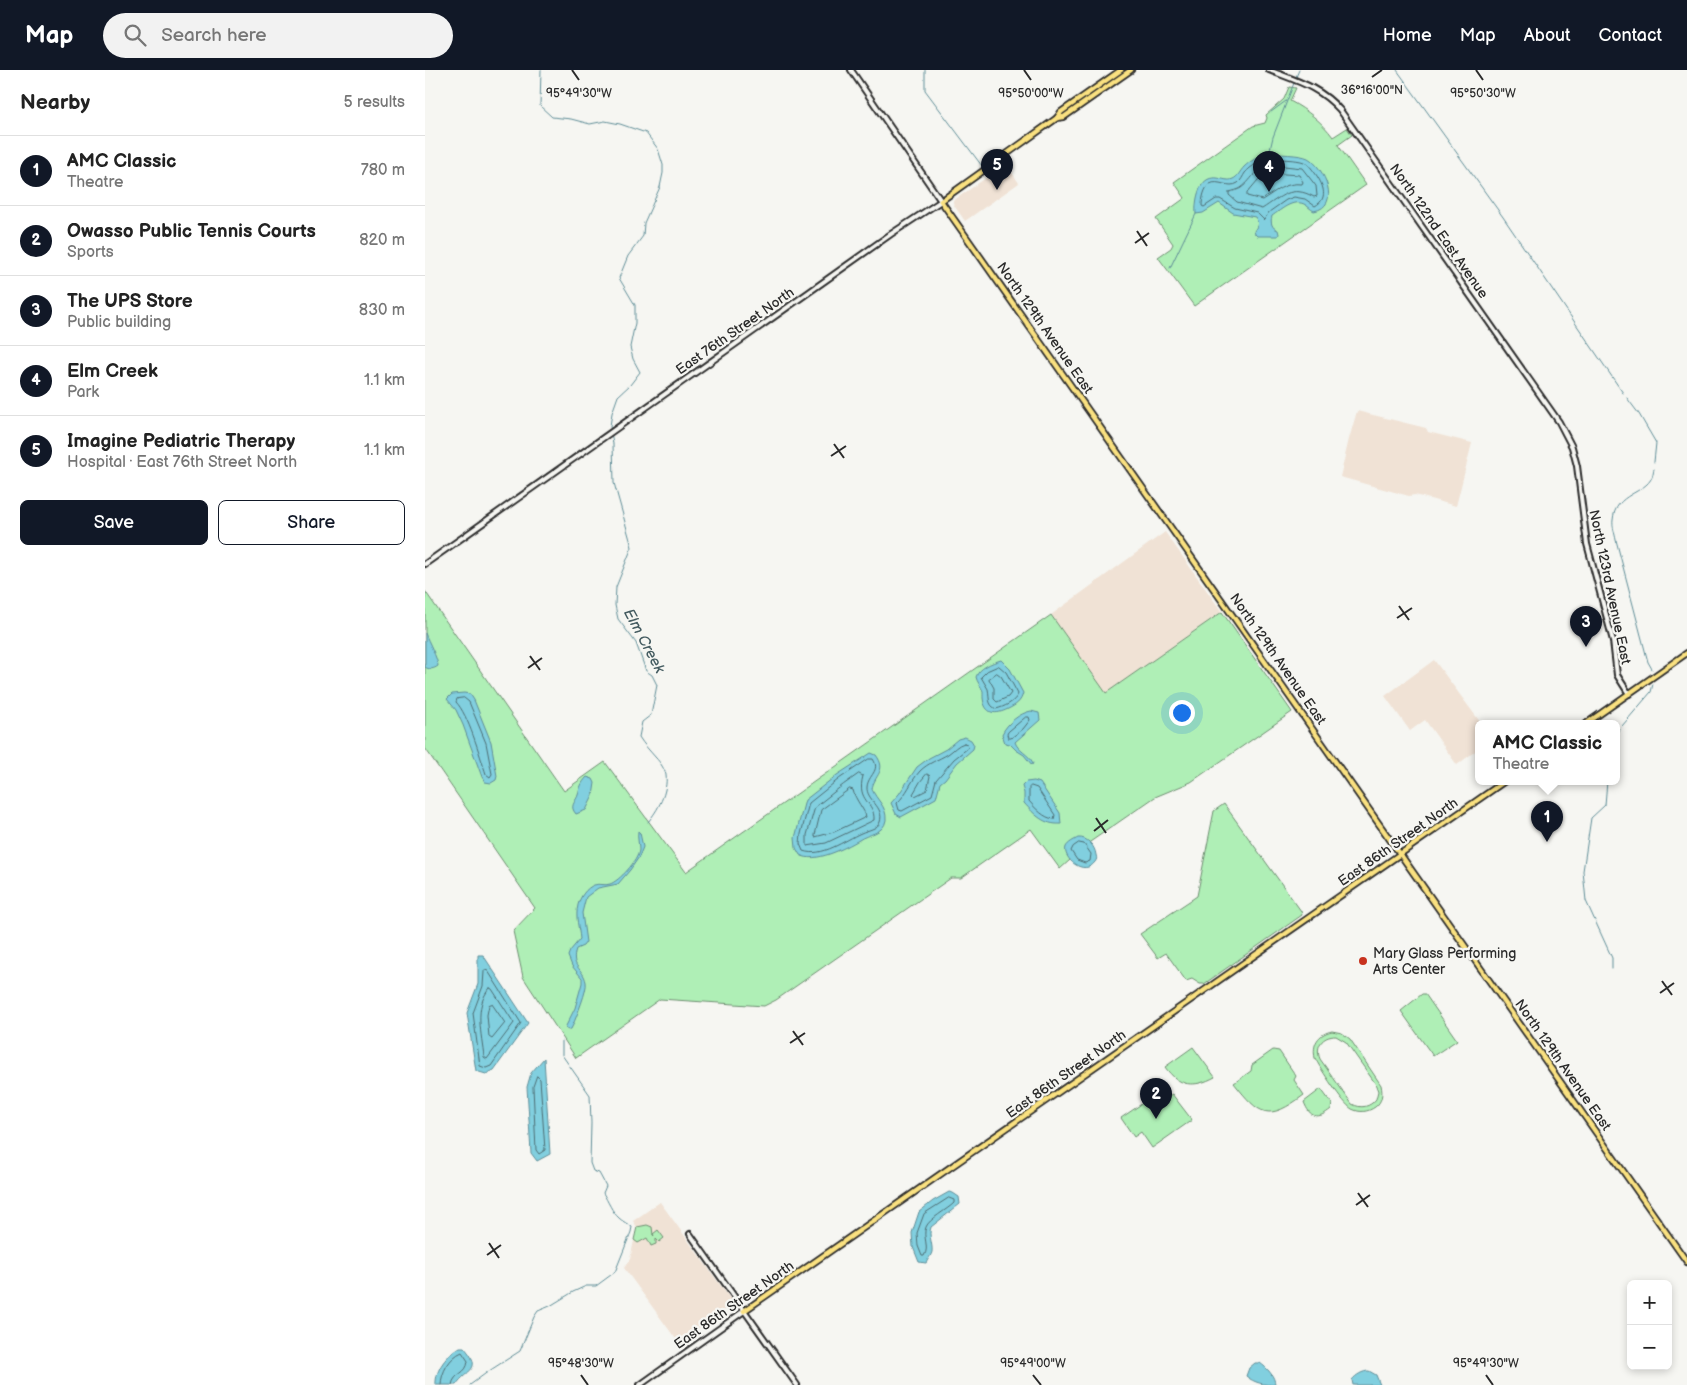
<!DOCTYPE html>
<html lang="en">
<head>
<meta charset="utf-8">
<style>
  :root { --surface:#fff; --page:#f2f2f2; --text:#222; --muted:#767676; --line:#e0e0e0; --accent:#111827 }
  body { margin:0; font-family:"Balsamiq Sans",sans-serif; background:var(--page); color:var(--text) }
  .controls { position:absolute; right:15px; bottom:15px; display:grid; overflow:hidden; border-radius:8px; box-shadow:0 2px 8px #0003 }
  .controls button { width:45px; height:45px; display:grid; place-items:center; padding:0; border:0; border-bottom:1px solid var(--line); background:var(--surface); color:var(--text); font:25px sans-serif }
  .you { position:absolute; left:756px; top:642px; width:18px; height:18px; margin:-12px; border:4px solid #fff; border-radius:50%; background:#1a73e8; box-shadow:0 0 0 8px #1a73e833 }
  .badge { display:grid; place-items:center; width:32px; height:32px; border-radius:50%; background:var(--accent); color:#fff; font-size:16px; font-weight:700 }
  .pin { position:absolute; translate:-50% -41px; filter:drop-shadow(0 1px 2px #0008) }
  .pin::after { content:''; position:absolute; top:26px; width:18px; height:15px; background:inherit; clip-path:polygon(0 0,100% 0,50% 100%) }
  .popup { position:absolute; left:1050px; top:650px; width:145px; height:65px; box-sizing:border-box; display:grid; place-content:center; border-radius:8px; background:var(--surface); filter:drop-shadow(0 1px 4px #0005); font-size:16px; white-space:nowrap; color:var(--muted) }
  .popup b { font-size:19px; color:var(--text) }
  .popup::after { content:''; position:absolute; left:50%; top:100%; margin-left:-10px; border:10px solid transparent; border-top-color:var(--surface) }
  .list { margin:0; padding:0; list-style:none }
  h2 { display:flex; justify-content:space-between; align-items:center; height:65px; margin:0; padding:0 20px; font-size:21px }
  h2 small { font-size:16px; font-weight:400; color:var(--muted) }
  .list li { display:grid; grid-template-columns:32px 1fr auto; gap:15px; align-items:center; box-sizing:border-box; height:70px; padding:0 20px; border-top:1px solid var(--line) }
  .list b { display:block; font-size:19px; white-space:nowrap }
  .list p { margin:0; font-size:16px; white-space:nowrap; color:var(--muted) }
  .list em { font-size:16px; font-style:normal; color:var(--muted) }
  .actions { display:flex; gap:10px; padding:15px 20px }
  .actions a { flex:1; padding:11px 0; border:1px solid var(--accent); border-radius:8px; text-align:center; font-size:18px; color:var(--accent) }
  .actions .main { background:var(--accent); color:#fff }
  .icon { flex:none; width:28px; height:28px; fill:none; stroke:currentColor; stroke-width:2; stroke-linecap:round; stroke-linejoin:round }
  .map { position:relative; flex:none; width:1262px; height:1315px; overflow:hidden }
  header { display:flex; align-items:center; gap:30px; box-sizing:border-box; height:70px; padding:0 25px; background:var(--accent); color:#fff }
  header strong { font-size:24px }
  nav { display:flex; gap:28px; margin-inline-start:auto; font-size:18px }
  .search { width:350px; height:45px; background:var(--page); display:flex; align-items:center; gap:12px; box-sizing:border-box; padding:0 18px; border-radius:28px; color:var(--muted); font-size:19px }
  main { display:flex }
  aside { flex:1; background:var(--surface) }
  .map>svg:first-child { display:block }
  .built { fill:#f0e2d5 }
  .green { fill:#afefb6; stroke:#6d8d70; fill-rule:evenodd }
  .water { fill:#81cfdf; stroke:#5f8d97 }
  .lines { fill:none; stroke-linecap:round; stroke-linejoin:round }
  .shore { stroke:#4d6d73; stroke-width:1 }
  .stream { stroke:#5f8d97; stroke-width:1 }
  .minor-casing { stroke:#2b2b2b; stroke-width:8 }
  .major-casing { stroke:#2b2b2b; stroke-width:8 }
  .minor { stroke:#f6f6f2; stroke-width:4 }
  .major { stroke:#fae180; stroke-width:4.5 }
  .ticks { fill:none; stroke:#2b2b2b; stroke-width:2 }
  .poi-dot { fill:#c8321e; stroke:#f6f6f2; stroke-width:2 }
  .labels { text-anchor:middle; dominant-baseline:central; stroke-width:4.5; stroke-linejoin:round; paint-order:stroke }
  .street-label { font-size:14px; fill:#2b2b2b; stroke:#f6f6f2 }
  .poi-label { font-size:14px; fill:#2b2b2b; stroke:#f6f6f2; text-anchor:start }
  .water-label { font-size:15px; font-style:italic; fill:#455c61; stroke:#f6f6f2 }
  .ticks-label { font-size:12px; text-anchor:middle; fill:#2b2b2b; stroke:#f6f6f2; stroke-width:4.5; stroke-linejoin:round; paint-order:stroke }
</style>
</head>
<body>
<header>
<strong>Map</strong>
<div class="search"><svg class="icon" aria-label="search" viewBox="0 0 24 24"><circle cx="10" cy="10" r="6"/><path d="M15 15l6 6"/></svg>Search here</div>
<nav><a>Home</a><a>Map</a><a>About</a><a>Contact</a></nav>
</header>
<main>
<aside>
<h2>Nearby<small>5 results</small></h2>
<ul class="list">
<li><span class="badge">1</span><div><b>AMC Classic</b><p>Theatre</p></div><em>780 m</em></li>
<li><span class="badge">2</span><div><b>Owasso Public Tennis Courts</b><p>Sports</p></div><em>820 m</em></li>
<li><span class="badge">3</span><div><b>The UPS Store</b><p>Public building</p></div><em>830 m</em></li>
<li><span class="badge">4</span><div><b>Elm Creek</b><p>Park</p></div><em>1.1 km</em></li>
<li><span class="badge">5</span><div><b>Imagine Pediatric Therapy</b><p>Hospital · East 76th Street North</p></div><em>1.1 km</em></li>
</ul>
<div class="actions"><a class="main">Save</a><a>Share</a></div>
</aside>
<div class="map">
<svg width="1262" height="1315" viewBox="0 0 1262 1315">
  <rect width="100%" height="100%" fill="#f6f6f2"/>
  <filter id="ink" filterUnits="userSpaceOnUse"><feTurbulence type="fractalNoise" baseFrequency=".02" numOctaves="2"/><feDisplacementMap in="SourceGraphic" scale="10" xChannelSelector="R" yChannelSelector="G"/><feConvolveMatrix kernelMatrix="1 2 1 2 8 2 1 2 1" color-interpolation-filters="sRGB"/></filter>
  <g filter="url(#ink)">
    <!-- built -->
    <g class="built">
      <polygon points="581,94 594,113 540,151 528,134 528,131"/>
      <polygon points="932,341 1001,358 1003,362 1047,373 1031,436 990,425 984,426 915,407 924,369"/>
      <polygon points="740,462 797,542 681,623 626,545"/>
      <polygon points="1009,590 1056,653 1053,653 1053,679 1032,695 1000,650 985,661 960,626"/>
      <polygon points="235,1132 307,1231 305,1232 307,1235 253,1272 199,1198 205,1189 212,1157 208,1151"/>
    </g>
    <!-- green -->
    <g class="green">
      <path d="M864 17 871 18 865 31C882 40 897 52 908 67L922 58 927 65 913 75 941 115 769 236 733 187 746 178 748 174 731 149 760 128 749 112 828 56 840 53 842 48 841 45 859 29Z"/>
      <polygon points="0,521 139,721 180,692 261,802 626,545 681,623 797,542 867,642 766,712 730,727 665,772 635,799 606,759 536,808 526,808 351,930 339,936 235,929 151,988 98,907 88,861 110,838 0,678"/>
      <polygon points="799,734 876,841 877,845 779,914 775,914 767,909 761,911 741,883 733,888 715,864 772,826 789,741"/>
      <polygon points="997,924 1000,924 1032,970 1008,986 976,941"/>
      <path d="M907 961 917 963 925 969 956 1015C958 1024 957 1032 950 1037 943 1042 935 1043 927 1039 918 1034 895 998 890 988 887 974 893 964 907 961ZM911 966 921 972 950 1013 953 1021 951 1029C945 1037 936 1039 927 1034L895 989C890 976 897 966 911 966Z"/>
      <path d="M768 977 790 1007C769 1018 754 1017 740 997Z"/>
      <path d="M848 980 854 981 871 1006 869 1010 879 1025C843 1052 835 1046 809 1013L826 1001 827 995Z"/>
      <path d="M896 1019 907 1034 906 1039C893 1050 885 1048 879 1032Z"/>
      <polygon points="734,1022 739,1029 747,1024 767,1050 727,1078 716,1062 709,1067 696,1048"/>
      <polygon points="222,1155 227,1157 228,1165 229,1166 228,1164 233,1160 239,1168 234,1172 231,1169 231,1174 226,1176 222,1168 213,1173 209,1170 212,1157"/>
    </g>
    <!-- water -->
    <g class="water">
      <path d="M843 84C852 84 875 84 883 88 899 97 917 136 889 141 885 139 883 136 879 134 867 129 856 140 847 146 845 153 847 158 853 160L854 164 853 166H832L830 164 829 161C833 155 834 153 830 147L808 143 794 133 778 143 771 144C770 133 773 109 788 108 795 107 802 112 808 109 813 107 815 101 819 97 825 91 834 86 843 84Z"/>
      <path d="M0 563C3 571 13 589 13 596 9 599 4 600 0 597Z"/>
      <path d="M576 590 585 599 598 623C596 632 591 635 583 639 571 645 560 645 558 628 558 627 558 622 558 621 556 616 552 612 551 607 554 598 566 593 576 590Z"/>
      <polygon points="39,623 45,624 49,630 66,672 72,706 71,710 66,713 60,712 57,707 38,655 31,640 22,629 27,624"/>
      <path d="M606 641 614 643 615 650 590 672C593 681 604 684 608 693L607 695 599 685 591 680 585 674 580 673 577 664C582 653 595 643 606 641Z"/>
      <polygon points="540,667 546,670 549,675 548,679 532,693 520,709 515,713 511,728 476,747 471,744 466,733 474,724 492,697 504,688 521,679 533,669"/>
      <path d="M446 683 451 685C463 701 449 705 447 719 451 730 462 736 461 750 459 764 442 764 434 770 420 778 390 794 375 785L371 778 370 768 380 730 412 705Z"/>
      <path d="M162 707 168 709 170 713 168 726 161 740 151 744C144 736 150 733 153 725 155 718 156 713 162 707Z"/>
      <path d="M609 711 615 713 635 743 636 754C619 755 610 745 599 733V723L597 716 601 712Z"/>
      <path d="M213 761 215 763 218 777 214 787 205 800 193 814 173 818 161 827 157 843 161 872 158 876 151 879C145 898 158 897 161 912 163 919 151 947 148 955L146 959 143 960 140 958 150 938 157 913V908L147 896 143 886 145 881 155 869C154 857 150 848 153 835 155 827 161 818 169 815 174 813 180 816 185 814 194 811 213 791 214 780 214 774 212 768 213 761Z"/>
      <path d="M653 768C662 767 670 776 671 785 672 789 672 789 670 792 659 807 637 788 641 777 643 773 649 770 653 768Z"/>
      <polygon points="53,885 58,885 103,953 69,1000 61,1004 51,1001 42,943 53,914"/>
      <polygon points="119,988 125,1084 112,1091 106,1083 102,1017 106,1003"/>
      <path d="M524 1122 528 1123 534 1127 535 1134 506 1157C503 1166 508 1174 507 1182 506 1186 503 1189 501 1193L494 1192 488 1177 487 1163 494 1142 508 1131Z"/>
      <path d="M35 1277H39C59 1300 42 1299 31 1315H11C10 1299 22 1285 35 1277Z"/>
      <path d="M830 1293H835C842 1298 850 1306 850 1315 840 1315 829 1313 821 1306L824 1298Z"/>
      <path d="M944 1301 951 1305 955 1315H928L927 1310C931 1305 938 1301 944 1301Z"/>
    </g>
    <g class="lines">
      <!-- shore -->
      <g class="shore">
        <path d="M844 89C852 89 872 89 879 92 884 94 887 99 890 103 897 113 905 128 890 136L880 129 869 127 861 130 844 142 839 150 832 143 810 138 795 129H791L779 137 777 136C777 129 779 118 785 114 793 109 804 119 813 113 816 111 818 106 820 103 826 96 835 91 844 89Z"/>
        <path d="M850 95 877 98 891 116 892 126 889 127C866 114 856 127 837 139L812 132 804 125V122C808 121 813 120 816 118 830 108 829 96 850 95Z"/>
        <path d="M845 103 874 105 878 112 877 114C860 112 850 122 837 130L822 126V123L833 110Z"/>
        <path d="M574 596 581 602 593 624C590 632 579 637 571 639 562 634 565 628 563 619 561 615 558 611 556 607L562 601Z"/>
        <polygon points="572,603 576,606 586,623 583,627 572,632 569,629 569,618 564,609"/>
        <path d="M39 628 44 632 61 673 67 704 65 707 61 704C55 686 43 644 31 632L32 629Z"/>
        <polygon points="601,647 604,647 605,650 598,659 586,668 583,668 582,664 583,662"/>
        <path d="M539 673 542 674 543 678 529 689 511 710 507 725 477 741 474 740 472 733C482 724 486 711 495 701 503 693 513 690 523 684 529 680 532 675 539 673Z"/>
        <path d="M444 689H448C456 701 443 705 442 717 441 730 460 737 455 752 453 759 442 760 436 763 420 770 397 788 378 781L375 774 376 764 384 733 414 709Z"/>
        <path d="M434 704 438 706C431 732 450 731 449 750L401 773 382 776V765L390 737 418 715Z"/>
        <polygon points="502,704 505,706 502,720 490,726 488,724 495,712"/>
        <path d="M606 716 612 718 630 745 629 749C619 748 611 739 604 731V718Z"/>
        <path d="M425 719 428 720C430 730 440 740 441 747L409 762 390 767V765L396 740Z"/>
        <polygon points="654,773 659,774 666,784 665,791 660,793 652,790 646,781 648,777"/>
        <polygon points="60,900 63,901 96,953 66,996 61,998 55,996 48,943 58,916 59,902"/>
        <path d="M65 918 67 919 89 953 62 989 59 987C57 965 48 936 65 918Z"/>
        <polygon points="67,934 80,953 67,969 64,967 62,945 64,935"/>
        <polygon points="112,1006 115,1009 120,1080 114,1084 111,1080 108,1017"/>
        <path d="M524 1128 529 1130V1133C522 1140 504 1149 501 1157 497 1167 505 1177 499 1186H497L493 1176 492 1163 499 1144Z"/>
        <path d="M16 1315C16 1302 25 1287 37 1282L43 1291C42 1305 29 1302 27 1315"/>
      </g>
      <!-- stream -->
      <g class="stream">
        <path d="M116 0 115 36 127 47 146 49 165 54 180 51 195 54 221 63 233 79 238 95V103L235 117 219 153 218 166 203 186 194 208 210 235V253L205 277 208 289 215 302 205 315 193 326 187 343 185 356 188 374 189 413 207 477 191 517 190 535 193 549 211 573 221 601 227 605 232 615 226 645 217 652 214 667C219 675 225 681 231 688 235 692 240 700 241 705 243 722 233 740 223 752"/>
        <polyline points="500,0 500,20 557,96"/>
        <polyline points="972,0 1078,147 1198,323"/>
        <polyline points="871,7 874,0"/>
        <polyline points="846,42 861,31"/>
        <polyline points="844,84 848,67 869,13"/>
        <polyline points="745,198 771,144"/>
        <polyline points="1202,328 1214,344 1231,373 1229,392"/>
        <path d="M1227 599 1223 592 1191 470C1190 464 1187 456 1188 450 1190 423 1220 424 1227 407 1228 405 1228 402 1229 399"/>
        <polyline points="1191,663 1226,622 1228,614"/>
        <polyline points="1182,711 1180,735 1166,748 1158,801 1161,831 1187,888 1187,899"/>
        <path d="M45 1315 64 1301 95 1281 109 1247 113 1241 125 1236 148 1222 161 1216H171L190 1202 206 1162 207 1157C203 1154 197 1151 194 1148 187 1142 183 1131 178 1123L181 1116 174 1103 168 1101 165 1093 166 1053 165 1025 137 985V971"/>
      </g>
      <defs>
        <g id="minor">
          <path d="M844 0C872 11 895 17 915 40L1134 352 1147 377 1152 396 1162 474 1188 571 1192 605 1204 624"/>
          <polyline points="0,494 466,164 516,131 426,0"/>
          <polyline points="265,1164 372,1315"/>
          <polyline points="215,1315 319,1241"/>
        </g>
        <g id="major">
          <polyline points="696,0 636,42 632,48 516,131 1262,1192"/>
          <polyline points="632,48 639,47 706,0"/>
          <polyline points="1162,653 1262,583"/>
          <polyline points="319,1241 1080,711"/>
        </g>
      </defs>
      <!-- minor casing -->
      <use href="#minor" class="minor-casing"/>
      <!-- major casing -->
      <use href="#major" class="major-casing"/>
      <!-- minor -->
      <use href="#minor" class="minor"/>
      <!-- major -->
      <use href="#major" class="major"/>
    </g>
  </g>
  <!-- ticks -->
  <path class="ticks" d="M147 0 154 10M599 0 606 10M1051 0 1058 10M947 7 957 0M712 161 722 176M710 173 724 163M409 374 419 388M406 386 421 376M974 536 984 550M972 548 987 538M105 586 115 600M103 598 117 588M671 748 681 763M669 761 683 750M1237 911 1247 925M1235 923 1249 913M368 961 378 975M365 973 380 963M933 1123 943 1137M931 1135 945 1125M64 1173 74 1188M62 1185 76 1175M156 1305 163 1315M608 1305 616 1315M1061 1305 1068 1315"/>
  <!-- markers -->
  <circle class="poi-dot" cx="938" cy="891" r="5"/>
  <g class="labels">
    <!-- street labels -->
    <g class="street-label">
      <text transform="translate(1014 161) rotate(55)">North 122nd East Avenue</text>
      <text transform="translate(620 258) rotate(55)">North 129th Avenue East</text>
      <text transform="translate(310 261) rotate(-35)">East 76th Street North</text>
      <text transform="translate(1185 517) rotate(78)">North 123rd Avenue East</text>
      <text transform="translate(853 589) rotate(55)">North 129th Avenue East</text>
      <text transform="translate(973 772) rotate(-35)">East 86th Street North</text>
      <text transform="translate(1138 995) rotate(55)">North 129th Avenue East</text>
      <text transform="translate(641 1004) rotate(-35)">East 86th Street North</text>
      <text transform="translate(309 1235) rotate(-35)">East 86th Street North</text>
    </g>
    <!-- poi labels -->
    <g class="poi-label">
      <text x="948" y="883">Mary Glass Performing<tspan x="948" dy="16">Arts Center</tspan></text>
    </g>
    <!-- water labels -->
    <g class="water-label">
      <text transform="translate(219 571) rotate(62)">Elm Creek</text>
    </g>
  </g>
  <g class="ticks-label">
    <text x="947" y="24">36°16'00"N</text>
    <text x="154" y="27">95°49'30"W</text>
    <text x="606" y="27">95°50'00"W</text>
    <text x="1058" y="27">95°50'30"W</text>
    <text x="156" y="1297">95°48'30"W</text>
    <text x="608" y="1297">95°49'00"W</text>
    <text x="1061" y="1297">95°49'30"W</text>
  </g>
</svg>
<div class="controls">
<button>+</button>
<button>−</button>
</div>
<div class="you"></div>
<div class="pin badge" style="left:1122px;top:772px">1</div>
<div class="popup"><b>AMC Classic</b>Theatre</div>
<div class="pin badge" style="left:731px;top:1049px">2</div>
<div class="pin badge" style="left:1161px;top:577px">3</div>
<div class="pin badge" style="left:844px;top:122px">4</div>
<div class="pin badge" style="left:572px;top:120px">5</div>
</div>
</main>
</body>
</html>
